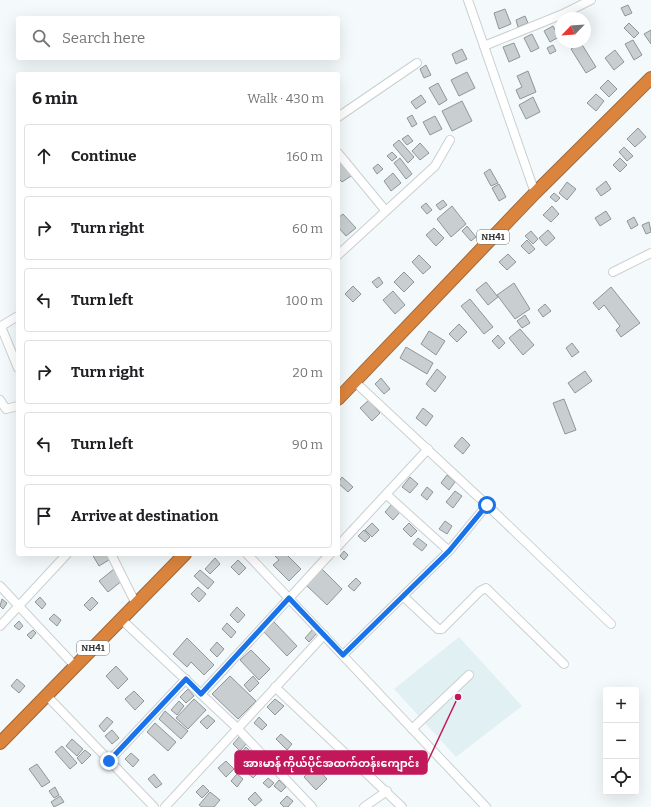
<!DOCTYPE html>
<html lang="en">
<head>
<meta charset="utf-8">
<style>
  :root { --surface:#fff; --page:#f2f2f2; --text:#202124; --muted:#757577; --line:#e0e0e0 }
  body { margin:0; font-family:Bitter,"Noto Sans Myanmar",serif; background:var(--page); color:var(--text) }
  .controls { position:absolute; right:12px; bottom:12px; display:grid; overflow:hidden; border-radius:4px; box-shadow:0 4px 16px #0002 }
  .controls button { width:36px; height:36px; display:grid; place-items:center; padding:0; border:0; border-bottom:1px solid var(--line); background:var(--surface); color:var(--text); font:20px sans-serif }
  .compass { position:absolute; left:555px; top:12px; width:36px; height:36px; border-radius:50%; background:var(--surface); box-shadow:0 4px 16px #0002; rotate:245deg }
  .stop { position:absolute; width:12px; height:12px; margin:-9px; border:3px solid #1a73e8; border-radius:50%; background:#fff }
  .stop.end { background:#1a73e8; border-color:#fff; box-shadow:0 1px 4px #0008 }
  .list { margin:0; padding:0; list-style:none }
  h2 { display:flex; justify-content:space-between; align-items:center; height:52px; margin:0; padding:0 16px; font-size:17px }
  h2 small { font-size:13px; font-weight:400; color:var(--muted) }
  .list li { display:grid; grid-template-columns:26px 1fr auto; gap:12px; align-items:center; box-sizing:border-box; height:64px; margin:0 8px 8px; padding:0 8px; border:1px solid var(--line); border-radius:4px }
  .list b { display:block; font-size:15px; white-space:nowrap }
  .list em { font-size:13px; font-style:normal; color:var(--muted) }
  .icon { flex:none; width:22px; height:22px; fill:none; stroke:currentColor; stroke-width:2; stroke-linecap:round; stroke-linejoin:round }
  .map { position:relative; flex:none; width:651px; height:807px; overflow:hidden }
  .search { position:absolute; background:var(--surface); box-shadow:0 4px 16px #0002; left:16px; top:16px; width:324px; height:44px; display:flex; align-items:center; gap:10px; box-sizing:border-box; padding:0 14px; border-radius:4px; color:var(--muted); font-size:15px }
  .panel { position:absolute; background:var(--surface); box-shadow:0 4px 16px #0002; left:16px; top:72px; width:324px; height:484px; border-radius:4px }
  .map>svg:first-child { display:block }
  .built { fill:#e1f0f3 }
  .building { fill:#c9cfd0; stroke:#909697 }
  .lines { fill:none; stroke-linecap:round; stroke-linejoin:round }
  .minor-casing { stroke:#cad0d1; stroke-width:10 }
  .highway-casing { stroke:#a0683a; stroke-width:14 }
  .minor { stroke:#fff; stroke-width:8 }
  .highway { stroke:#db843e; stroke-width:12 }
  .route { stroke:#1a73e8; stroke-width:5 }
  .labels { text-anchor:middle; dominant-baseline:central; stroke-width:4; stroke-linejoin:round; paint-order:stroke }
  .shield { fill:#fff; stroke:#6f7071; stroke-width:1 }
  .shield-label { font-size:9px; font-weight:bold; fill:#313334 }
  .leader { fill:none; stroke:#c2185b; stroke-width:1.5 }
  .callout-dot { fill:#c2185b; stroke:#fff; stroke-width:1.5 }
  .callout { fill:#c2185b; stroke:#c2185b; stroke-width:1.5 }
  .callout-label { font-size:11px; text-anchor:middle; font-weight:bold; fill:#fff }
</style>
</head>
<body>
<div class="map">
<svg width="651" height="807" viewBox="0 0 651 807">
  <rect width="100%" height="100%" fill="#f4fafc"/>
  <!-- built -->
  <polygon class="built" points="459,637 522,706 456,757 394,689"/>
  <!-- building -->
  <g class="building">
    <polygon points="628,5 632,13 625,16 621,8"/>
    <polygon points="505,9 511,24 499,29 494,13"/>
    <polygon points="525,16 528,23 518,27 516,20"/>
    <polygon points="629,23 639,33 634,38 624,28"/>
    <polygon points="553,26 559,37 550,42 544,31"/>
    <polygon points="651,30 651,44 644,34"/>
    <polygon points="532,34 539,48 531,52 524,38"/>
    <polygon points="633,40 642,55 634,60 625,44"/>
    <polygon points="514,43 520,57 509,62 503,47"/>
    <polygon points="581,43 596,67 586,73 571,49"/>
    <polygon points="553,45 556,51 550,54 547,48"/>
    <polygon points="462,49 467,59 456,64 452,54"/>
    <polygon points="615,50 624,62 614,70 605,58"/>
    <polygon points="426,65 431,75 424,78 420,69"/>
    <polygon points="528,71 536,92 520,99 516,90 522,87 517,76"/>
    <polygon points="467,72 475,88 459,96 451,80"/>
    <polygon points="608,80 617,89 609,97 600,88"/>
    <polygon points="438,83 447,100 439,105 429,88"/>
    <polygon points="596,94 604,101 596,111 587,103"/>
    <polygon points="421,95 426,102 416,109 411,102"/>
    <polygon points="533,97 540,112 526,119 519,105"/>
    <polygon points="462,101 472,121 452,131 442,111"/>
    <polygon points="412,115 417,124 412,127 407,118"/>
    <polygon points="435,116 442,129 430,135 423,122"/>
    <polygon points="638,128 646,137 635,147 627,139"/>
    <polygon points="408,135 413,141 407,145 402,139"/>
    <polygon points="399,140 414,157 408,163 393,145"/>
    <polygon points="420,143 429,153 420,160 412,151"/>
    <polygon points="624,147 633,156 627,161 619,152"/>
    <polygon points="392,152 397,157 392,161 387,156"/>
    <polygon points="400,158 412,174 406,179 394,163"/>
    <polygon points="620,158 627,165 620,172 613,165"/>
    <polygon points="341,162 351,176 342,182 338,178 338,164"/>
    <polygon points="378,164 383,169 377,174 373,168"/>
    <polygon points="490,169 498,183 491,186 484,173"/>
    <polygon points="393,173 401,183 391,191 384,181"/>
    <polygon points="606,181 611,189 601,196 596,189"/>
    <polygon points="567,182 576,189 567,200 559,193"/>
    <polygon points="499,184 506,197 499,201 492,188"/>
    <polygon points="554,193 560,198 556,202 550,197"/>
    <polygon points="443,200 447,205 440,210 436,205"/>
    <polygon points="426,203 432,210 427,214 421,207"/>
    <polygon points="452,206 466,224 451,237 437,219"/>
    <polygon points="552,206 559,214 551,222 543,215"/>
    <polygon points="606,211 611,219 600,226 595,218"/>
    <polygon points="343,214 356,228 346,236 338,227 338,218"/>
    <polygon points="634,217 638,225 631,229 627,221"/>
    <polygon points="649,222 651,232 646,234 642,225"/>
    <polygon points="467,226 476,237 471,241 462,231"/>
    <polygon points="434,228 444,238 436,246 426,235"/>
    <polygon points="548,230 555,238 546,246 539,238"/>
    <polygon points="531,231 538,239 533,244 525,236"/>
    <polygon points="527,240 535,249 529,254 521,246"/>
    <polygon points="508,254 516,262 507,270 499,262"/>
    <polygon points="419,255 431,267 423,274 412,262"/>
    <polygon points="404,272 414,282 404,292 394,282"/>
    <polygon points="379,277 383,283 377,288 372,282"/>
    <polygon points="486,282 498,297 488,305 476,290"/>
    <polygon points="514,283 530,309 515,319 497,295"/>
    <polygon points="353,286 361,294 353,302 345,294"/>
    <polygon points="611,287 640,323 621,337 616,330 620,326 604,305 599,310 593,303"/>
    <polygon points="393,291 405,305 395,314 383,300"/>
    <polygon points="470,299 493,327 484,334 461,306"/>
    <polygon points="545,304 551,311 543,317 538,310"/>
    <polygon points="525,315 530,323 522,328 517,321"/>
    <polygon points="459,324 467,332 457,342 449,334"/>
    <polygon points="520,329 534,345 523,355 509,338"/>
    <polygon points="429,331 445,341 436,355 421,344"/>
    <polygon points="498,335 505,343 499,349 492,341"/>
    <polygon points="572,343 579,352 572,357 566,348"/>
    <polygon points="406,347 433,363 427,374 400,358"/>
    <polygon points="437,369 446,377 435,392 426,384"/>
    <polygon points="585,371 592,381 575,393 568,383"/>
    <polygon points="381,378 390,389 384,394 375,384"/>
    <polygon points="564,399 576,430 565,434 553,403"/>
    <polygon points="369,400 380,413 372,421 360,408"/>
    <polygon points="423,408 433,416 426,426 416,418"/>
    <polygon points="462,437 470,445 463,454 454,446"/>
    <polygon points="447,475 455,482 449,490 441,483"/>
    <polygon points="342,477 353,487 348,492 338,483"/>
    <polygon points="410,477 418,484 410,493 402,487"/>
    <polygon points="427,487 433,492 427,500 421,495"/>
    <polygon points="455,491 462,496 453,508 446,502"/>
    <polygon points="392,504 400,512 393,520 385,512"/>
    <polygon points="445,521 452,526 447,534 439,529"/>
    <polygon points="372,523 379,530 372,537 365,530"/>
    <polygon points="409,523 417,531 411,537 403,529"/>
    <polygon points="364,530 370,537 365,542 358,536"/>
    <polygon points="418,538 427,545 422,551 413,544"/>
    <polygon points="344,551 348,555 344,560 340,556"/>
    <polygon points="92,554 109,554 112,558 99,566"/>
    <polygon points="273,554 286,554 301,569 289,581 273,565 279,560"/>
    <polygon points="215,558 220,564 210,574 205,569"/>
    <polygon points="238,560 246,568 239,575 231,567"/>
    <polygon points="321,568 342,589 327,605 305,584"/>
    <polygon points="114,569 123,580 108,592 99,581"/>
    <polygon points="200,570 214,582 208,589 194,576"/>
    <polygon points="356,578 361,583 354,591 348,586"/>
    <polygon points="198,587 206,594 199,602 191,594"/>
    <polygon points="40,597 46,604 42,609 35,602"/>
    <polygon points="92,597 98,603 90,611 84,605"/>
    <polygon points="2,599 7,603 3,609 0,606"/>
    <polygon points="237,607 245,615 238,623 230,615"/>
    <polygon points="54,614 61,620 57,626 49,619"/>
    <polygon points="19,621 23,626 19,630 14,626"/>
    <polygon points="274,622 297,646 287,656 264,632"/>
    <polygon points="227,623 236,632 231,638 222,629"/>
    <polygon points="313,629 317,633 309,642 305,638"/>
    <polygon points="33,630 36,633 31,639 27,635"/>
    <polygon points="187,638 214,665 204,675 191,662 187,667 173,654"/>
    <polygon points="217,642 224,649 217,657 210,650"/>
    <polygon points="251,650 270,669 259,680 240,660"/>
    <polygon points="116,666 128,679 118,689 106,676"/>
    <polygon points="230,676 256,701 238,719 212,694"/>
    <polygon points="253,676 259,683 250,692 244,685"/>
    <polygon points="17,679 25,686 19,693 11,686"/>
    <polygon points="188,689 194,696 186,703 180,697"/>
    <polygon points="134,691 144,701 135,710 125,699"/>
    <polygon points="194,699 206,710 188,729 176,718"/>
    <polygon points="275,699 284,706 275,715 267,707"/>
    <polygon points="179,701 184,706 177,715 171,710"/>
    <polygon points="165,711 188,731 181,739 159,719"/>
    <polygon points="208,715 215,721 207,729 200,722"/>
    <polygon points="107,717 113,722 104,732 99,726"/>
    <polygon points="259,717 267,725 262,730 254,723"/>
    <polygon points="155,723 176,742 168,751 147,732"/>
    <polygon points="112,730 119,738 112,744 105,736"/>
    <polygon points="281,734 292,744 287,750 276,739"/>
    <polygon points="240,736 247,743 240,751 233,744"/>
    <polygon points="72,739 83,749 77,756 66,746"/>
    <polygon points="62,746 77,763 70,769 55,752"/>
    <polygon points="246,747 254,755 248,762 239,755"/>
    <polygon points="85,750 91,755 82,764 77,758"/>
    <polygon points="131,753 139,760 133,767 125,759"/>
    <polygon points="226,761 234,769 226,777 218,768"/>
    <polygon points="249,762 260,771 253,778 243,769"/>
    <polygon points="37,764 50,782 42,787 29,769"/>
    <polygon points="315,766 327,779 316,790 304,777"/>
    <polygon points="154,774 162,784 156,788 148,779"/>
    <polygon points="237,774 243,779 237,787 231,781"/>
    <polygon points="268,778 274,783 269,788 263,783"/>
    <polygon points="279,780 286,787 281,792 274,786"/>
    <polygon points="203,785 209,791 202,798 196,792"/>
    <polygon points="55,787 59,795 54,798 49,791"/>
    <polygon points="210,792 220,800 214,807 202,807 199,805"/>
    <polygon points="255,792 262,800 255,806 248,799"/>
    <polygon points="60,796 64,802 54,807 51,802"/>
    <polygon points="287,796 293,801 288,807 284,807 280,803"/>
  </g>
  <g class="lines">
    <defs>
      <g id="minor">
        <polyline points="468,0 535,193"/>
        <polyline points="484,46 563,14 591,0"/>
        <polyline points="338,117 417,63"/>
        <polyline points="338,153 385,210"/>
        <polyline points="338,255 435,166 450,140"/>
        <polyline points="613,272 651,253"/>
        <polyline points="18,316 3,325 2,329 18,368"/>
        <polyline points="355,382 487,505 611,624"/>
        <polyline points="0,400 6,409 18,406"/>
        <polyline points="387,495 449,551"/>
        <polyline points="338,546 428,449"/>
        <polyline points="111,554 136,604"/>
        <polyline points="247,554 486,807"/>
        <polyline points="0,586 75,666"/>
        <polyline points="404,597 438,629 442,629 480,591 486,588 564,664"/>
        <polyline points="121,619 237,728 312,807"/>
        <polyline points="0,626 67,554"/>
        <polyline points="343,655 449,551 487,505"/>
        <polyline points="275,687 402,807"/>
        <polyline points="201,694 330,554"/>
        <polyline points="47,696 154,807"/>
        <polyline points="412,729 469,675"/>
        <polyline points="109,761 186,679"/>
        <polyline points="165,807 324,635"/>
        <polyline points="364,807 387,791"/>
      </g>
      <g id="highway">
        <polyline points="338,399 535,193 651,78"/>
        <polyline points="0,743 185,554"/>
      </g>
    </defs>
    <!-- minor casing -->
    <use href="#minor" class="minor-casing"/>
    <!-- highway casing -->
    <use href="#highway" class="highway-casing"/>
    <!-- minor -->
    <use href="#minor" class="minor"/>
    <!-- highway -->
    <use href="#highway" class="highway"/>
  </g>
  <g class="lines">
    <!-- route -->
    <polyline class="route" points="109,761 186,679 201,694 289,598 343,655 449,551 487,505"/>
  </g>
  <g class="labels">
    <!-- shield labels -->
    <g class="shield">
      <rect x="477" y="230" width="32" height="14" rx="3"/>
      <rect x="77" y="641" width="32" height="14" rx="3"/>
    </g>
    <g class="shield-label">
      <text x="493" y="237">NH41</text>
      <text x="93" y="648">NH41</text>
    </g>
  </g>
  <!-- callouts -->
  <path class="leader" d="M458 697L427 763"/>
  <circle class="callout-dot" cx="458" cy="697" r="4"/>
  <rect class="callout" x="235" y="751" width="192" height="23" rx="4"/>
  <g class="callout-label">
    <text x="331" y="767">အားမာန် ကိုယ်ပိုင်အထက်တန်းကျောင်း</text>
  </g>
</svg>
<div class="controls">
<button>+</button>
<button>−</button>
<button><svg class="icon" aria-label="locate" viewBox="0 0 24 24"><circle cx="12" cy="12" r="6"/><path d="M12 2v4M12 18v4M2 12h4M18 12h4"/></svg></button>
</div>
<svg class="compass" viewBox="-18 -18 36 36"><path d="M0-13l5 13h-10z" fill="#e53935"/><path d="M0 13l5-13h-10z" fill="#757577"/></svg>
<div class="stop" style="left:487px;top:505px"></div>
<div class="stop end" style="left:109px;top:761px"></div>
<div class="search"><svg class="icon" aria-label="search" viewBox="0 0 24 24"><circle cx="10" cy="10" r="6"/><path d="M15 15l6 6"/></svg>Search here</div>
<section class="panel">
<h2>6 min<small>Walk · 430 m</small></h2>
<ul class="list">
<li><svg class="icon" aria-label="ahead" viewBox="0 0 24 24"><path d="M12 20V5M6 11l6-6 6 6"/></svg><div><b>Continue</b></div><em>160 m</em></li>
<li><svg class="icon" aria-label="right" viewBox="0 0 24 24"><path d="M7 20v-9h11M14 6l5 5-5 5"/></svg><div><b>Turn right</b></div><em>60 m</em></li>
<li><svg class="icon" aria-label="left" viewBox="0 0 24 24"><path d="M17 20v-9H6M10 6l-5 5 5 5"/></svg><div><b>Turn left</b></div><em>100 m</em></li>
<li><svg class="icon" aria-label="right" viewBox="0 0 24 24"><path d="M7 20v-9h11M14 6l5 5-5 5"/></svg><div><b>Turn right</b></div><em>20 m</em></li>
<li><svg class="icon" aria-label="left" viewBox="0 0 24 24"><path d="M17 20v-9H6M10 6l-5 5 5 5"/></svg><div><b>Turn left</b></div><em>90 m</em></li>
<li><svg class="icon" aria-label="arrive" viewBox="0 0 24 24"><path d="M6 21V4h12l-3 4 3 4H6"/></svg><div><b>Arrive at destination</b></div></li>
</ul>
</section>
</div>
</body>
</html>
